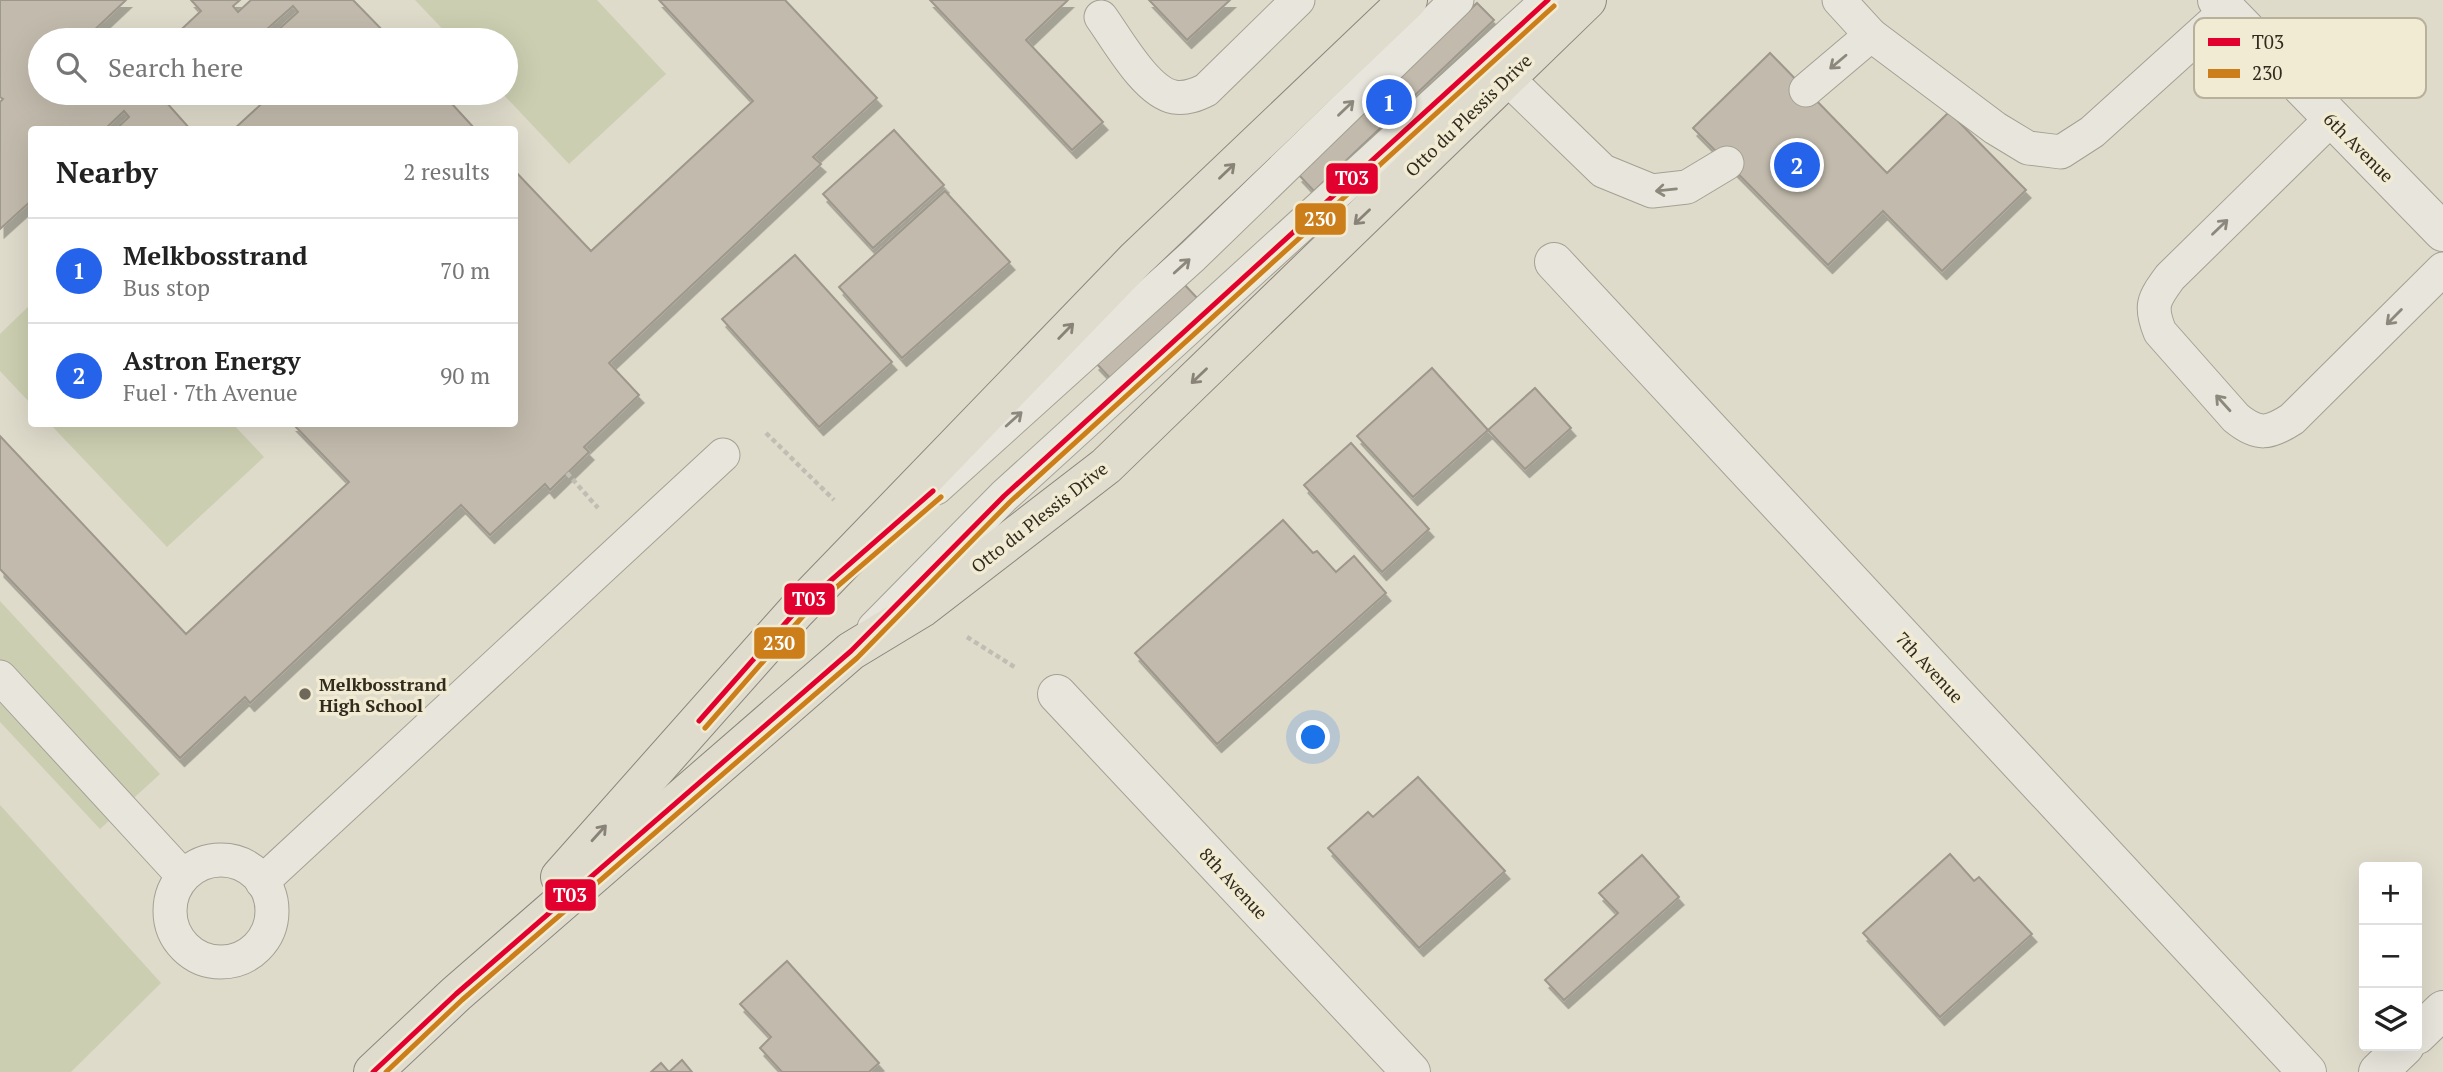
<!DOCTYPE html>
<html lang="en">
<head>
<meta charset="utf-8">
<style>
  :root { --surface:#fff; --page:#f2f2f2; --text:#222; --muted:#767676; --line:#e0e0e0; --accent:#2563eb }
  body { margin:0; font-family:"PT Serif",serif; background:var(--page); color:var(--text) }
  .controls { position:absolute; right:21px; bottom:21px; display:grid; overflow:hidden; border-radius:7px; box-shadow:0 7px 28px #0002 }
  .controls button { width:63px; height:63px; display:grid; place-items:center; padding:0; border:0; border-bottom:2px solid var(--line); background:var(--surface); color:var(--text); font:35px sans-serif }
  .you { position:absolute; left:1314px; top:738px; width:24px; height:24px; margin:-18px; border:5px solid #fff; border-radius:50%; background:#1a73e8; box-shadow:0 0 0 10px #1a73e833 }
  .badge { display:grid; place-items:center; width:46px; height:46px; border-radius:50%; background:var(--accent); color:#fff; font-size:23px; font-weight:700 }
  .pin { position:absolute; translate:-50% -50%; border:4px solid #fff; box-shadow:0 2px 7px #0006 }
  .list { margin:0; padding:0; list-style:none }
  h2 { display:flex; justify-content:space-between; align-items:center; height:91px; margin:0; padding:0 28px; font-size:30px }
  h2 small { font-size:23px; font-weight:400; color:var(--muted) }
  .list li { display:grid; grid-template-columns:46px 1fr auto; gap:21px; align-items:center; box-sizing:border-box; height:105px; padding:0 28px; border-top:2px solid var(--line) }
  .list b { display:block; font-size:26px; white-space:nowrap }
  .list p { margin:0; font-size:23px; white-space:nowrap; color:var(--muted) }
  .list em { font-size:23px; font-style:normal; color:var(--muted) }
  .icon { flex:none; width:38px; height:38px; fill:none; stroke:currentColor; stroke-width:2; stroke-linecap:round; stroke-linejoin:round }
  .map { position:relative; flex:none; width:2443px; height:1072px; overflow:hidden }
  .search { position:absolute; background:var(--surface); box-shadow:0 7px 28px #0002; left:28px; top:28px; width:490px; height:77px; display:flex; align-items:center; gap:18px; box-sizing:border-box; padding:0 24px; border-radius:38px; color:var(--muted); font-size:26px }
  .panel { position:absolute; background:var(--surface); box-shadow:0 7px 28px #0002; left:28px; top:126px; width:490px; height:301px; border-radius:7px }
  .map>svg:first-child { display:block }
  .green { fill:#cbceb0 }
  .building { fill:#c2bbad; stroke:#9e978b; stroke-width:2; filter:url(#shadow) }
  .lines { fill:none; stroke-linecap:round; stroke-linejoin:round }
  .lane-casing { stroke:#a4a094; stroke-width:35 }
  .street-casing { stroke:#a4a094; stroke-width:40 }
  .primary-casing { stroke:#8a867b; stroke-width:40 }
  .path { stroke:#c0bdb3; stroke-width:4.5; stroke-dasharray:5 3.5; stroke-linecap:butt }
  .lane { stroke:#e8e6dc; stroke-width:33 }
  .street { stroke:#e8e6dc; stroke-width:38 }
  .primary { stroke:#dfdcce; stroke-width:38 }
  .bus-1-casing { stroke:#f0ebd2; stroke-width:10 }
  .bus-2-casing { stroke:#f0ebd2; stroke-width:10 }
  .bus-1 { stroke:#e2002f; stroke-width:5 }
  .bus-2 { stroke:#cb7e19; stroke-width:5 }
  .oneway { stroke:#8c887d }
  .oneway2 { stroke:#888376 }
  .poi-dot { fill:#6e685b; stroke:#f0ebd2; stroke-width:2.5 }
  .labels { text-anchor:middle; dominant-baseline:central; stroke-width:7; stroke-linejoin:round; paint-order:stroke }
  .street-label { font-size:18px; fill:#312a1e; stroke:#f0ebd2 }
  .poi-label { font-size:18px; font-weight:bold; fill:#312a1e; stroke:#f0ebd2; text-anchor:start }
  .key { fill:#f0ebd2; stroke:#b7b19c; stroke-width:2 }
  .key-label { font-size:19px; fill:#312a1e }
  .line-badge { stroke:#f0ebd2; stroke-width:2.5 }
  .badge-label { font-size:19px; text-anchor:middle; font-weight:bold; fill:#fff }
</style>
</head>
<body>
<div class="map">
<svg width="2443" height="1072" viewBox="0 0 2443 1072">
  <defs>
    <filter id="shadow"><feDropShadow dx="4.5" dy="8" stdDeviation="0" flood-color="#0004"/></filter>
  </defs>
  <rect width="100%" height="100%" fill="#dfdbcb"/>
  <!-- green -->
  <g class="green">
    <polygon points="415,0 597,0 666,74 569,164 502,93 506,93 506,40 453,40"/>
    <polygon points="31,304 31,404 0,371 0,334"/>
    <polygon points="50,424 233,424 264,457 167,547"/>
    <polygon points="0,601 160,774 100,829 0,722"/>
    <polygon points="0,805 161,983 71,1072 0,1072"/>
  </g>
  <!-- building -->
  <g class="building">
    <polygon points="0,0 126,0 89,35 94,40 40,40 40,93 105,93 102,96 107,100 116,93 158,93 191,130 115,130 129,117 124,111 104,130 32,130 32,200 0,229 0,102 3,99 0,97"/>
    <polygon points="191,0 240,0 233,6 238,12 251,0 353,0 392,40 267,40 298,12 293,6 258,37 261,40 219,40 210,30 199,40 170,40 201,11"/>
    <polygon points="659,0 785,0 877,98 813,157 821,164 609,363 639,395 584,447 589,452 550,490 545,484 490,535 461,505 250,703 245,697 180,758 0,569 0,436 186,634 349,482 293,424 514,424 514,170 591,251 753,101"/>
    <polygon points="930,0 1068,0 1026,40 1103,122 1072,150"/>
    <polygon points="1149,0 1230,0 1187,40"/>
    <polygon points="1477,3 1494,20 1314,191 1298,174"/>
    <polygon points="1770,53 1887,173 1949,112 2026,190 1942,271 1883,211 1828,265 1693,128"/>
    <polygon points="266,93 442,93 476,130 233,130 269,97"/>
    <polygon points="894,130 944,185 873,248 823,194"/>
    <polygon points="945,191 1010,262 902,358 839,287"/>
    <polygon points="795,255 892,362 819,427 722,319"/>
    <polygon points="1182,282 1199,300 1112,380 1095,362"/>
    <polygon points="1432,368 1488,430 1413,497 1357,436"/>
    <polygon points="1535,388 1571,428 1525,469 1488,430"/>
    <polygon points="1351,443 1429,529 1382,572 1304,485"/>
    <polygon points="1283,520 1313,553 1317,551 1336,572 1354,556 1386,593 1217,744 1135,653"/>
    <polygon points="1418,777 1505,871 1419,948 1328,848 1368,812 1373,817"/>
    <polygon points="1950,854 1974,881 1979,877 2032,934 1940,1017 1863,933"/>
    <polygon points="1642,855 1679,897 1564,1000 1545,980 1618,913 1599,893"/>
    <polygon points="787,961 879,1063 869,1072 782,1072 760,1048 771,1037 740,1004"/>
    <polygon points="682,1060 692,1072 669,1072"/>
    <polygon points="661,1063 669,1072 651,1072"/>
  </g>
  <g class="lines">
    <defs>
      <g id="lane">
        <polyline points="1839,0 1871,35 1995,128 2028,148 2061,152 2092,132 2227,10"/>
        <path d="M1101 17C1117 39 1146 92 1174 97 1186 99 1196 95 1206 90L1298 0"/>
        <polyline points="1507,78 1603,171 1652,191 1687,187 1727,163"/>
        <polyline points="1806,90 1871,35"/>
        <path d="M2331 119 2170 277C2154 299 2149 305 2160 332L2236 418C2258 436 2269 434 2292 419L2443 269"/>
        <polyline points="936,488 1193,256 1457,0"/>
        <polyline points="874,628 1004,496 1548,0"/>
        <polyline points="0,677 183,876"/>
        <circle cx="221" cy="911" r="51"/>
        <polyline points="262,882 723,455"/>
      </g>
      <g id="street">
        <polyline points="2217,0 2443,232"/>
        <polyline points="1554,262 2307,1072"/>
        <polyline points="1057,694 1411,1072"/>
        <polyline points="2417,1035 2443,1010"/>
        <polyline points="2378,1072 2405,1046"/>
      </g>
      <g id="primary">
        <polyline points="560,877 797,610 1136,259 1408,0"/>
        <polyline points="373,1072 456,994 851,651 922,608 1106,466 1587,0"/>
      </g>
    </defs>
    <!-- lane casing -->
    <use href="#lane" class="lane-casing"/>
    <!-- street casing -->
    <use href="#street" class="street-casing"/>
    <!-- primary casing -->
    <use href="#primary" class="primary-casing"/>
    <!-- path -->
    <g class="path">
      <polyline points="766,433 834,500"/>
      <polyline points="567,473 598,508"/>
      <polyline points="967,637 1016,668"/>
    </g>
    <!-- lane -->
    <use href="#lane" class="lane"/>
    <!-- street -->
    <use href="#street" class="street"/>
    <!-- primary -->
    <use href="#primary" class="primary"/>
    <defs>
      <g id="bus-1">
        <polyline points="699,721 797,610 933,491"/>
        <polyline points="373,1072 456,994 851,651 1004,496 1548,0"/>
      </g>
      <g id="bus-2">
        <polyline points="705,728 803,616 941,497"/>
        <polyline points="386,1072 462,1000 857,658 1010,502 1554,6"/>
      </g>
    </defs>
    <!-- bus-1 casing -->
    <use href="#bus-1" class="bus-1-casing"/>
    <!-- bus-2 casing -->
    <use href="#bus-2" class="bus-2-casing"/>
    <!-- bus-1 -->
    <use href="#bus-1" class="bus-1"/>
    <!-- bus-2 -->
    <use href="#bus-2" class="bus-2"/>
  </g>
  <!-- one-way arrows -->
  <defs><path id="oneway-shaft" d="M-6 0H5M1.5-3L5.5 0L1.5 3" fill="none" stroke-width="1.6" stroke-linecap="round" stroke-linejoin="round" transform="scale(1.75)"/></defs>
  <g class="oneway">
    <use href="#oneway-shaft" transform="translate(1838 62) rotate(140)"/>
    <use href="#oneway-shaft" transform="translate(1346 108) rotate(-44)"/>
    <use href="#oneway-shaft" transform="translate(1666 190) rotate(174)"/>
    <use href="#oneway-shaft" transform="translate(2220 227) rotate(-44)"/>
    <use href="#oneway-shaft" transform="translate(1182 266) rotate(-42)"/>
    <use href="#oneway-shaft" transform="translate(2394 317) rotate(135)"/>
    <use href="#oneway-shaft" transform="translate(2223 403) rotate(-132)"/>
    <use href="#oneway-shaft" transform="translate(1014 419) rotate(-42)"/>
  </g>
  <g class="oneway2">
    <use href="#oneway-shaft" transform="translate(1227 171) rotate(-44)"/>
    <use href="#oneway-shaft" transform="translate(1362 217) rotate(136)"/>
    <use href="#oneway-shaft" transform="translate(1066 331) rotate(-46)"/>
    <use href="#oneway-shaft" transform="translate(1199 376) rotate(136)"/>
    <use href="#oneway-shaft" transform="translate(599 833) rotate(-48)"/>
  </g>
  <!-- markers -->
  <circle class="poi-dot" cx="305" cy="694" r="7"/>
  <g class="labels">
    <!-- street labels -->
    <g class="street-label">
      <text transform="translate(1468 115) rotate(-44)">Otto du Plessis Drive</text>
      <text transform="translate(2359 147) rotate(45)">6th Avenue</text>
      <text transform="translate(1039 517) rotate(-38)">Otto du Plessis Drive</text>
      <text transform="translate(1930 667) rotate(47)">7th Avenue</text>
      <text transform="translate(1234 883) rotate(47)">8th Avenue</text>
    </g>
    <!-- poi labels -->
    <g class="poi-label">
      <text x="319" y="684">Melkbosstrand<tspan x="319" dy="21">High School</tspan></text>
    </g>
  </g>
  <!-- legend -->
  <rect x="2194" y="18" width="232" height="80" rx="10" class="key"/>
  <rect x="2208" y="38" width="32" height="8" fill="#e2002f"/>
  <rect x="2208" y="69" width="32" height="9" fill="#cb7e19"/>
  <g class="key-label">
    <text x="2252" y="49">T03</text>
    <text x="2252" y="80">230</text>
  </g>
  <g class="line-badge">
    <rect x="1325" y="162" width="54" height="33" rx="7" fill="#e2002f"/>
    <rect x="1294" y="202" width="53" height="34" rx="7" fill="#cb7e19"/>
    <rect x="783" y="582" width="53" height="34" rx="7" fill="#e2002f"/>
    <rect x="753" y="626" width="53" height="34" rx="7" fill="#cb7e19"/>
    <rect x="544" y="878" width="53" height="34" rx="7" fill="#e2002f"/>
  </g>
  <g class="badge-label">
    <text x="1352" y="185">T03</text>
    <text x="1320" y="226">230</text>
    <text x="809" y="606">T03</text>
    <text x="779" y="650">230</text>
    <text x="570" y="902">T03</text>
  </g>
</svg>
<div class="controls">
<button>+</button>
<button>−</button>
<button><svg class="icon" aria-label="layers" viewBox="0 0 24 24"><path d="M12 4l9 5-9 5-9-5zM3 14l9 5 9-5"/></svg></button>
</div>
<div class="you"></div>
<div class="pin badge" style="left:1389px;top:102px">1</div>
<div class="pin badge" style="left:1797px;top:165px">2</div>
<div class="search"><svg class="icon" aria-label="search" viewBox="0 0 24 24"><circle cx="10" cy="10" r="6"/><path d="M15 15l6 6"/></svg>Search here</div>
<section class="panel">
<h2>Nearby<small>2 results</small></h2>
<ul class="list">
<li><span class="badge">1</span><div><b>Melkbosstrand</b><p>Bus stop</p></div><em>70 m</em></li>
<li><span class="badge">2</span><div><b>Astron Energy</b><p>Fuel · 7th Avenue</p></div><em>90 m</em></li>
</ul>
</section>
</div>
</body>
</html>
